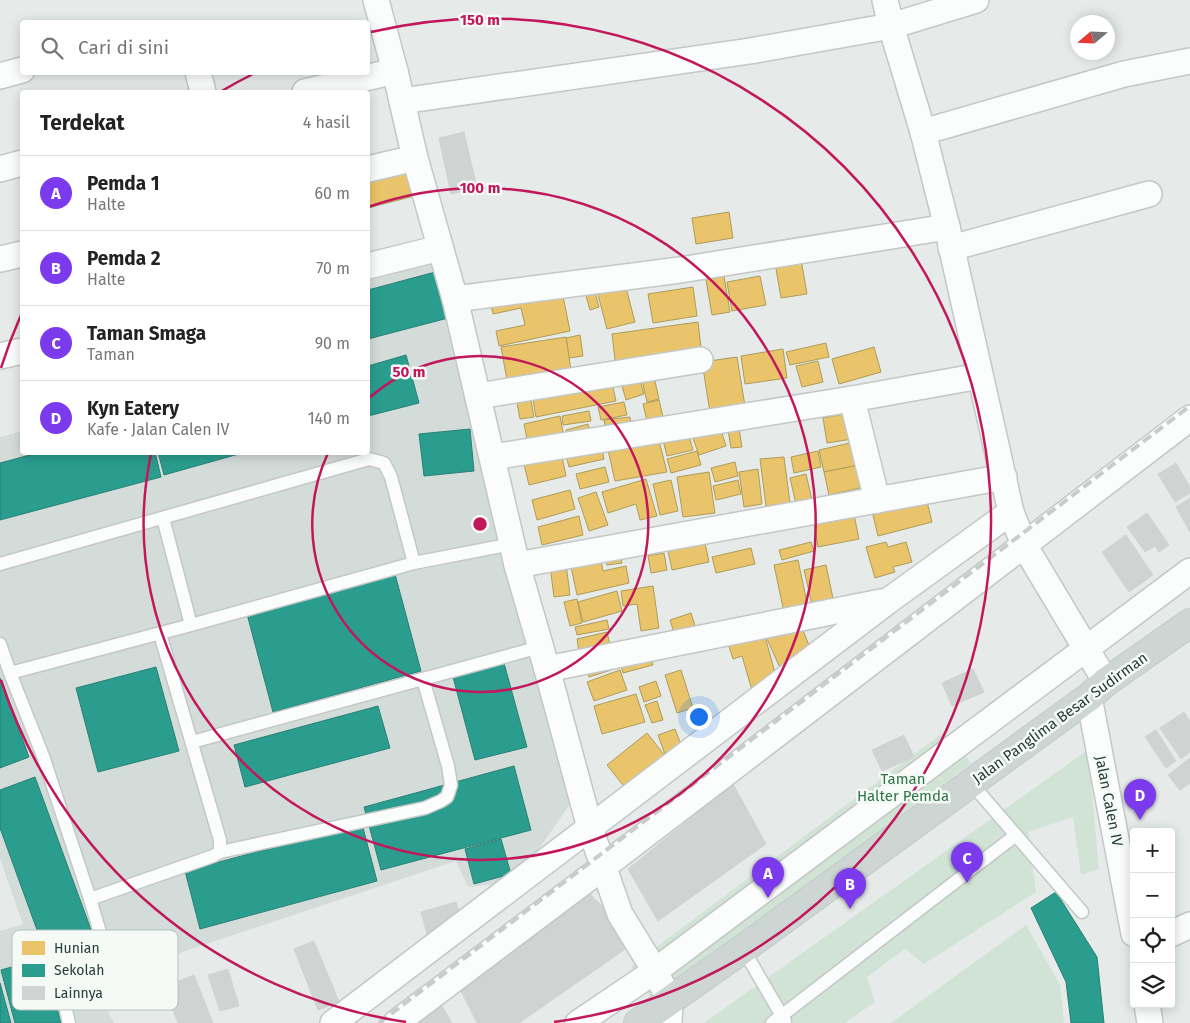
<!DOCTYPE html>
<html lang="id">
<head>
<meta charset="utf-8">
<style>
  :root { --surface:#fff; --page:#f2f2f2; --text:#222; --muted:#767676; --line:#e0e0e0; --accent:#7c3aed }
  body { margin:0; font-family:"Fira Sans",sans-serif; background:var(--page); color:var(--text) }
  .controls { position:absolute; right:15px; bottom:15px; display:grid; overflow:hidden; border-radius:5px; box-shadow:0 2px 12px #0003 }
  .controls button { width:45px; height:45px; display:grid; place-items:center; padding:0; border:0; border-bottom:1px solid var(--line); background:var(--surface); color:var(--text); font:25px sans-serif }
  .compass { position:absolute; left:1070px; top:15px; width:45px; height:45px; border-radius:50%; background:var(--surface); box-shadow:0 2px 12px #0003; rotate:251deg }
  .you { position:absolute; left:698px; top:716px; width:18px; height:18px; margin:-12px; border:4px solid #fff; border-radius:50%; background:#1a73e8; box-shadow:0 0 0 8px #1a73e833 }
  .badge { display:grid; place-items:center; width:32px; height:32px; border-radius:50%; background:var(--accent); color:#fff; font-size:16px; font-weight:700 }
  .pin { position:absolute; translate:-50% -41px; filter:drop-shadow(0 1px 2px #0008) }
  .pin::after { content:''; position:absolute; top:26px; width:18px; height:15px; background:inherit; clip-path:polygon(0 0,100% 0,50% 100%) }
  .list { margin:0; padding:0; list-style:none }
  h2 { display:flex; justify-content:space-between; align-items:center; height:65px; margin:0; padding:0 20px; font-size:21px }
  h2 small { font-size:16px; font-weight:400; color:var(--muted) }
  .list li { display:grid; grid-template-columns:32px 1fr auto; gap:15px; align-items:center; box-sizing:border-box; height:75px; padding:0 20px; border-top:1px solid var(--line) }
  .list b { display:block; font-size:19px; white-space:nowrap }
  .list p { margin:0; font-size:16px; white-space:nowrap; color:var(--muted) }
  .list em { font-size:16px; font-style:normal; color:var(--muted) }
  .icon { flex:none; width:28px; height:28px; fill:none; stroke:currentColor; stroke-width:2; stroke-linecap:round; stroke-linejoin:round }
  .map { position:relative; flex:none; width:1190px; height:1023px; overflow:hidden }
  .search { position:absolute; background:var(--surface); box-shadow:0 2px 12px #0003; left:20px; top:20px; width:350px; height:55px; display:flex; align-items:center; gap:12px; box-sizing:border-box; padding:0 18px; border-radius:5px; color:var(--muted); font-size:19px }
  .panel { position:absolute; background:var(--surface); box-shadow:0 2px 12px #0003; left:20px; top:90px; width:350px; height:365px; border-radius:5px }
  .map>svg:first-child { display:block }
  .built { fill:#d4dcd9; fill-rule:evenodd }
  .green { fill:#d0e3d5 }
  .homes { fill:#e9c46a; stroke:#ae9c5a }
  .schools { fill:#2a9d8f; stroke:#288074 }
  .building { fill:#cfd4d2; stroke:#cfd4d2 }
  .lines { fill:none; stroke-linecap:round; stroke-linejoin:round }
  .lane-casing { stroke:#c3c8c6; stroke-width:15 }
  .street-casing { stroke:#c3c8c6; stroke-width:28 }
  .primary-casing { stroke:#c2cac7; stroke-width:30 }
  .lane { stroke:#fbfcfc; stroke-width:12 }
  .street { stroke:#fbfcfc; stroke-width:25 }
  .primary { stroke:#ced6d4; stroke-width:28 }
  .rail { stroke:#c8ccca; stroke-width:4; stroke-dasharray:10 5; stroke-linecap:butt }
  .ring { fill:none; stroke:#c2185b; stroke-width:2.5 }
  .labels { text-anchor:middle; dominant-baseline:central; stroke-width:5; stroke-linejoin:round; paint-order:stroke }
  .street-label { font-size:15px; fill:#243e36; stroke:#f5faf7 }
  .park-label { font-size:15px; fill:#2f7446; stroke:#f5faf7 }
  .key { fill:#f5faf7; stroke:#b6c2bd; stroke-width:1 }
  .key-label { font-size:14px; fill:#243e36 }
  .centre { fill:#c2185b; stroke:#f5faf7; stroke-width:2.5 }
  .ring-label { font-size:15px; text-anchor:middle; font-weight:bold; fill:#c2185b; stroke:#f5faf7; stroke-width:5; stroke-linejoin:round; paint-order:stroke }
</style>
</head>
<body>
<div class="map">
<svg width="1190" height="1023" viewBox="0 0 1190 1023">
  <rect width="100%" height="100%" fill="#e6ebe9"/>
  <!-- built -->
  <g class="built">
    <path d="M443 260 575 797 516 882 468 887 456 861 92 982 114 1023H61L44 958 1 970 15 1023H11L0 983V931L23 924 0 859V828L49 963 96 946 0 790V768L29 757 0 678V520L161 477 155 453H158L164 475 246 453 368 452V416L418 403 406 356 368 366V339L452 317 439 271 368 290V281ZM470 429 474 471 424 476 419 434ZM395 574 421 671 273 711 247 614ZM504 663 527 746 476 760 453 677ZM156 667 179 751 99 772 76 688ZM378 706 390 748 234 745H235ZM514 766 531 830 381 870 364 806ZM362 824 377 881 200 928 185 872ZM501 839 511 874 474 884 465 849Z"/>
    <polygon points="22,431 22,452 41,453 0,463 0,437"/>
  </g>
  <!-- green -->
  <g class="green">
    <polygon points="944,732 971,763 653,1001 631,966"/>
    <polygon points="1088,750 1099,869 1081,875 1073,817 1028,832 1036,892 924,964 905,949 867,977 875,1002 845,1023 704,1023"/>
    <polygon points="1026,925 1060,985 1064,1023 891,1023"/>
  </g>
  <!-- homes -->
  <g class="homes">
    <polygon points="407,166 414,196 368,208 368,176"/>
    <polygon points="729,212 733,238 696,244 692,218"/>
    <polygon points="801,259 807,294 781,298 775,263"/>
    <polygon points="724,276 730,312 712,315 706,280"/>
    <polygon points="760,276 766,305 732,311 727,282"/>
    <polygon points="625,284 635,322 607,329 597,291"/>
    <polygon points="561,286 570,331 499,346 496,331 525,325 521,308 493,314 490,300"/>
    <polygon points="693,287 697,316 653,323 648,294"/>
    <polygon points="594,289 599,307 590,310 585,292"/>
    <polygon points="698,322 702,356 616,368 612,334"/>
    <polygon points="580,335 583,356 569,358 566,338"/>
    <polygon points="566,337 571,370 507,380 501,347"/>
    <polygon points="826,343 829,357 790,365 786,352"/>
    <polygon points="874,347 881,372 839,384 832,359"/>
    <polygon points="783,349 787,378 745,384 741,356"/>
    <polygon points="737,357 745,406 710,412 702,362"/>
    <polygon points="818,361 823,382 802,387 796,366"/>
    <polygon points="638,374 644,394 626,400 620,379"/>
    <polygon points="654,377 659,399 647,402 642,380"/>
    <polygon points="611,379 616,401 536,417 532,394"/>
    <polygon points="529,390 534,417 520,419 515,392"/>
    <polygon points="659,400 664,421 648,425 643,404"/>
    <polygon points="624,402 627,415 601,420 598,407"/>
    <polygon points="589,411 591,421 563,425 562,416"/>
    <polygon points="855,412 859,438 827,443 823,418"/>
    <polygon points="560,416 564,437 528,444 524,424"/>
    <polygon points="630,417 631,426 606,430 604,420"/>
    <polygon points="588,424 591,435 568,441 566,430"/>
    <polygon points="719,424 726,446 699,455 691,433"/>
    <polygon points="739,428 742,447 731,448 728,430"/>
    <polygon points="657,433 667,472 615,481 606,441"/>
    <polygon points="688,433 693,450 667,456 663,440"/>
    <polygon points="854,442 859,465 824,472 819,450"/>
    <polygon points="601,443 604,459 569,467 565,451"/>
    <polygon points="697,451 701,465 671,473 667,459"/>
    <polygon points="818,451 821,467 794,473 791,457"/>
    <polygon points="561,452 566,476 529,485 523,460"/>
    <polygon points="784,457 790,503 766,506 760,459"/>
    <polygon points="735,462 738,476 715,482 711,468"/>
    <polygon points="859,465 864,487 829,495 824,472"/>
    <polygon points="605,467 609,482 580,489 576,474"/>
    <polygon points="758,469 762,504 744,507 739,472"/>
    <polygon points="709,472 715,513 683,517 677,477"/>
    <polygon points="806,474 812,500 796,504 790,478"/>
    <polygon points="646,479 657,516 640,520 636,504 608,513 602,492"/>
    <polygon points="671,480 678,511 660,515 653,484"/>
    <polygon points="738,480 741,494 716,500 713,486"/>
    <polygon points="570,490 575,509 537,520 532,500"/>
    <polygon points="596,492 608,525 589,531 578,498"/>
    <polygon points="926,498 932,522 878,536 872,511"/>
    <polygon points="853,510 859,539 818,547 813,517"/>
    <polygon points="579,516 583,535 542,545 538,527"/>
    <polygon points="703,533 709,562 672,570 666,541"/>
    <polygon points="811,542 814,551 782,560 779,550"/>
    <polygon points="886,542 888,547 906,542 912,562 893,567 895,572 875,578 866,547"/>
    <polygon points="619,548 622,563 607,565 604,550"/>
    <polygon points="751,548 755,564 716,573 712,557"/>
    <polygon points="664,553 667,570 651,573 648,556"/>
    <polygon points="600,556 603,571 626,566 629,583 577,595 570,562"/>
    <polygon points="798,560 809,612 785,617 774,565"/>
    <polygon points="566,564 570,595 554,597 550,566"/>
    <polygon points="826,565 835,608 814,613 804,570"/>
    <polygon points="653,586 659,628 641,631 637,604 623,606 621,591"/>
    <polygon points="617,591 622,611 583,622 578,602"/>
    <polygon points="577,599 582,623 570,626 564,602"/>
    <polygon points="691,613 695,626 674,633 670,620"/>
    <polygon points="607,620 609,629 577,635 575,627"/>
    <polygon points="801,625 812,653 781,670 767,639"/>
    <polygon points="763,629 777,680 752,690 742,656 733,659 727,640"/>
    <polygon points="607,632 610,645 579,652 577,639"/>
    <polygon points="649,650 653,665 623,673 619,659"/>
    <polygon points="611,658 614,669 589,677 585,666"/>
    <polygon points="620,670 627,690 594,701 587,682"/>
    <polygon points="681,670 693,708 677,713 665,675"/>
    <polygon points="656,681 661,696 644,702 639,687"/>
    <polygon points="636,694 645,722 602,734 594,706"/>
    <polygon points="657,701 663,720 652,723 645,705"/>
    <polygon points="675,729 683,750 666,757 658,735"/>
    <polygon points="647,733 666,757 626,789 607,765"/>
  </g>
  <!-- schools -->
  <g class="schools">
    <polygon points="439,271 452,317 368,339 368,290"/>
    <polygon points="406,355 419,403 368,416 368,366"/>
    <polygon points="470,429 474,471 424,476 419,434"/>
    <polygon points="41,452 155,452 161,477 0,520 0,463"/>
    <polygon points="158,452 246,452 164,475"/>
    <polygon points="395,574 421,671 273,712 247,614"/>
    <polygon points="504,663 527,747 475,760 453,677"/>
    <polygon points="156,667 179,751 98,772 76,688"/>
    <polygon points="0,678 29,757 0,768"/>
    <polygon points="378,706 390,748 245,787 234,745"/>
    <polygon points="514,766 531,830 381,870 364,807"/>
    <polygon points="35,777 97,946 49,963 0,828 0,790"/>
    <polygon points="362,824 377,881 200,929 185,871"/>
    <polygon points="501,839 511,874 474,884 465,849"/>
    <polygon points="1056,892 1097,957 1104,1023 1071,1023 1066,982 1031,908"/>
    <polygon points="44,958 61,1023 15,1023 1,970"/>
    <polygon points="0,983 11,1023 0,1023"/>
  </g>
  <!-- building -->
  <g class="building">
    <polygon points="464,132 477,188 451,194 439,138"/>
    <polygon points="1176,463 1190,487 1190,493 1175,502 1158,474"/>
    <polygon points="1190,498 1190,532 1176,507"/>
    <polygon points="1147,513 1169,545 1159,552 1155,546 1145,552 1127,527"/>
    <polygon points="1126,535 1153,575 1129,592 1102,552"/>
    <polygon points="973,669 984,692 952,706 942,683"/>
    <polygon points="1184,712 1190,721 1190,752 1181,759 1160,728"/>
    <polygon points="1156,730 1176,761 1166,768 1145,737"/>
    <polygon points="904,735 914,757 882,771 872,750"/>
    <polygon points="1190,758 1190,783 1180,790 1168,775"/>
    <polygon points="733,784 766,844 658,921 628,869"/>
    <polygon points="587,891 637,941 519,1023 477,1023 461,991"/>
    <polygon points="456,902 461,920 444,930 427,934 421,912"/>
    <polygon points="314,941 339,1002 318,1010 294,949"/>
    <polygon points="228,969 239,1006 220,1011 208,975"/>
    <polygon points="194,975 213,1023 178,1023 164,987"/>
    <polygon points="440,1003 452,1023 414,1023"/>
  </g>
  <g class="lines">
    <defs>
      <g id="lane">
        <polyline points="163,518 191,625"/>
        <polyline points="0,564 369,459 384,463 391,477 414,563"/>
        <polyline points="160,634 220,840 220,852"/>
        <path d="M0 644 10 673 43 756 90 899 111 969C102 989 78 990 65 1006L69 1023"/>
        <polyline points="10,673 191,625 414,563 512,544"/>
        <polyline points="192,742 540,647"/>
        <polyline points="971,783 1082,912"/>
        <polyline points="90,899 213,856 220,852 425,808 441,801 447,797 451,785 448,766 423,679"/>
        <polyline points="743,949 785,1021"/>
        <polyline points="772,1023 1016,835"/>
      </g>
      <g id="street">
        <polyline points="376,0 395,71 415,158 455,299 517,565 547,669 590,828 620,914 655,971 670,1001 669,1023"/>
        <polyline points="885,0 891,26 923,132 947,227 1011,512 1024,545 1106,682"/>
        <polyline points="198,72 203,92"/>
        <polyline points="0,76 22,70"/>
        <polyline points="305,92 395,71"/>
        <polyline points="402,101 750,51 891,26 976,0"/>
        <polyline points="923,132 1124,74 1190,61"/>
        <polyline points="0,169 22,163"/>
        <polyline points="368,169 415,158"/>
        <polyline points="951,248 1149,194"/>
        <polyline points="0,259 22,254"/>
        <polyline points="368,266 440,248"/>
        <polyline points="455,299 680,270 947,227"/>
        <polyline points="0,356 22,351"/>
        <polyline points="478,396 700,360"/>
        <polyline points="852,399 877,500"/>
        <polyline points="493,457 852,399 980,376"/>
        <polyline points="517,565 1004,477"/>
        <polyline points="547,669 881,602"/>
        <polyline points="1089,697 1134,934"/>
        <polyline points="1171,934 1190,925"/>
        <polyline points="1147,1004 1150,1023"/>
        <polyline points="333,1023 888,601 1011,512"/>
        <polyline points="396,1023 602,868 1190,418"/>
        <polyline points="578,1023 655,971 1190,571"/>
      </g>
      <polyline id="primary" points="638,1023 743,949 1089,697 1106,682 1190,623"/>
    </defs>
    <!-- lane casing -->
    <use href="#lane" class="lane-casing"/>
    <!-- street casing -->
    <use href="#street" class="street-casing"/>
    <!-- primary casing -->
    <use href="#primary" class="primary-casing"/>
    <!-- lane -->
    <use href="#lane" class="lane"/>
    <!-- street -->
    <use href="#street" class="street"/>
    <!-- primary -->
    <use href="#primary" class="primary"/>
    <!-- rail -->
    <polyline class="rail" points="379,1023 1190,406"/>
  </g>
  <!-- distance rings -->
  <g class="ring">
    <path d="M368 399A168 168 0 1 1 328 453"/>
    <path d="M368 207A336 336 0 1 1 151 454"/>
    <path d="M406 1022A504 504 0 0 1 1 680M1 368A504 504 0 0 1 21 315M220 92A504 504 0 0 1 255 73M371 32A504 504 0 1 1 554 1022"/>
  </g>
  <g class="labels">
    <!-- street labels -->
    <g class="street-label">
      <text transform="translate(1060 718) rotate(-36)">Jalan Panglima Besar Sudirman</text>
      <text transform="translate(1109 801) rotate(79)">Jalan Calen IV</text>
    </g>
    <!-- park labels -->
    <g class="park-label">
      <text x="903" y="779">Taman<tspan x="903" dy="17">Halter Pemda</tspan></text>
    </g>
  </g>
  <!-- legend -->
  <rect x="12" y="930" width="166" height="80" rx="8" class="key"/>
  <rect x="22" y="941" width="23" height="14" fill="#e9c46a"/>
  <rect x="22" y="964" width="23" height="13" fill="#2a9d8f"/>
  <rect x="22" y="986" width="23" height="14" fill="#cfd4d2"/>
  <g class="key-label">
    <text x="54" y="953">Hunian</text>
    <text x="54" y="975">Sekolah</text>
    <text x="54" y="998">Lainnya</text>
  </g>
  <circle cx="480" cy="524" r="8" class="centre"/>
  <g class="ring-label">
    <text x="480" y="25">150 m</text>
    <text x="480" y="193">100 m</text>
    <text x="409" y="377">50 m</text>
  </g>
</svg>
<div class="controls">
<button>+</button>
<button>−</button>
<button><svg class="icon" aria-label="locate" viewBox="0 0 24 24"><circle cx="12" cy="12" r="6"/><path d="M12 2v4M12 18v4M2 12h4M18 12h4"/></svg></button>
<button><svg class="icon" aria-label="layers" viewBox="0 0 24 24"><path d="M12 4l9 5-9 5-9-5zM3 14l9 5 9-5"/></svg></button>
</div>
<svg class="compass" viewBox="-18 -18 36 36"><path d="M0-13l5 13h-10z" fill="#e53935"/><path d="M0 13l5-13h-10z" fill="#767676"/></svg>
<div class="you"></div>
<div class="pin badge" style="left:768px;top:898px">A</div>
<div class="pin badge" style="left:850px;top:909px">B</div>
<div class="pin badge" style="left:967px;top:883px">C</div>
<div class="pin badge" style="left:1140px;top:820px">D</div>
<div class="search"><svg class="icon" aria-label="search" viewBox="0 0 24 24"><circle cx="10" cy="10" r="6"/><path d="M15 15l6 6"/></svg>Cari di sini</div>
<section class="panel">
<h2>Terdekat<small>4 hasil</small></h2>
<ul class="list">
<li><span class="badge">A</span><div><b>Pemda 1</b><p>Halte</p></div><em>60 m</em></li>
<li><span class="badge">B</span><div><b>Pemda 2</b><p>Halte</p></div><em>70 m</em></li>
<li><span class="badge">C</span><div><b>Taman Smaga</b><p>Taman</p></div><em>90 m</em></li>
<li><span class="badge">D</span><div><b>Kyn Eatery</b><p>Kafe · Jalan Calen IV</p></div><em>140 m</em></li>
</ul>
</section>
</div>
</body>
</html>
